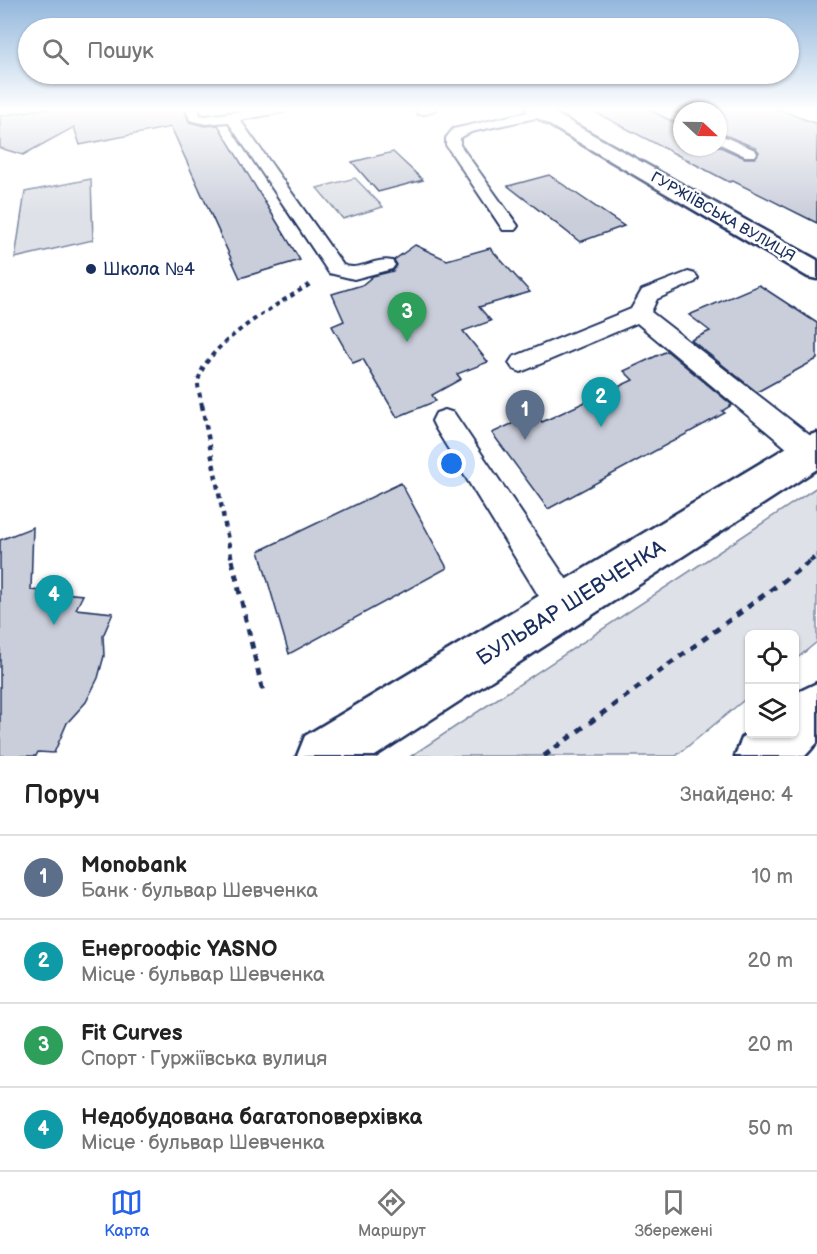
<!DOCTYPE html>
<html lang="uk">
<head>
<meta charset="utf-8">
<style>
  :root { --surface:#fff; --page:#f6f6f6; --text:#222; --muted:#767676; --line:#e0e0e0; --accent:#2563eb }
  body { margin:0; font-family:"Balsamiq Sans",sans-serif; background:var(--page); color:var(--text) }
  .controls { position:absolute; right:18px; bottom:18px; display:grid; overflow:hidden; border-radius:9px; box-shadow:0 2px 4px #0004 }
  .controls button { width:54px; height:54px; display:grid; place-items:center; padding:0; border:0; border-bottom:2px solid var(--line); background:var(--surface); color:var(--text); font:30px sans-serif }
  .compass { position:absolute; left:673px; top:102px; width:54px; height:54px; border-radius:50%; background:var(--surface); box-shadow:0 2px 4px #0004; rotate:112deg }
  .you { position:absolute; left:452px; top:464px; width:21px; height:21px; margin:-15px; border:4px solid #fff; border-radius:50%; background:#1a73e8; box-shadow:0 0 0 9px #1a73e833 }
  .badge { display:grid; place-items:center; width:39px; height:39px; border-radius:50%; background:var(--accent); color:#fff; font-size:20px; font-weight:700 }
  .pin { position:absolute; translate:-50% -50px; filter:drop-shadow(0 2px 3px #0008) }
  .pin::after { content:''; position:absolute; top:32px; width:21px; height:18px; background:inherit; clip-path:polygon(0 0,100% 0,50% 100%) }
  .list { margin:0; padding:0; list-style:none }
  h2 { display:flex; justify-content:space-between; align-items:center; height:78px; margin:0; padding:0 24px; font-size:26px }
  h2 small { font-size:20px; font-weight:400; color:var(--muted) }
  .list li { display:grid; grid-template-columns:39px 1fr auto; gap:18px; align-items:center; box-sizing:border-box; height:84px; padding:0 24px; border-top:2px solid var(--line) }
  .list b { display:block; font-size:22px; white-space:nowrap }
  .list p { margin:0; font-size:20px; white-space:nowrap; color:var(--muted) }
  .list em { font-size:20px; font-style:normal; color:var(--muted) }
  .icon { flex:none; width:33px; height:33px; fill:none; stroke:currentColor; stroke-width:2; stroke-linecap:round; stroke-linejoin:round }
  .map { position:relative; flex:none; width:817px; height:756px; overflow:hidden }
  .search { position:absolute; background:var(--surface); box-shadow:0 2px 4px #0004; left:18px; right:18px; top:18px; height:66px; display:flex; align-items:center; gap:15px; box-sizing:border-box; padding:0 21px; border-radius:33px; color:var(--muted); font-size:22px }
  .sheet { height:414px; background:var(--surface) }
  nav { display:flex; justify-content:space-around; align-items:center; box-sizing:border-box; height:84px; border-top:2px solid var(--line); background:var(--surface); font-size:16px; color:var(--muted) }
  nav a { display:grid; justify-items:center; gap:3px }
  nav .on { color:var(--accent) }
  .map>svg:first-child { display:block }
  .green { fill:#dee1e7; stroke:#7c88a2; stroke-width:1.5 }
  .building { fill:#caceda; stroke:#1b2f5e; stroke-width:1.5 }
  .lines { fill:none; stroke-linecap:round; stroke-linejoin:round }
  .service-casing { stroke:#1b2f5e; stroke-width:4 }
  .minor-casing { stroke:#1b2f5e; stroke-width:5 }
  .secondary-casing { stroke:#1b2f5e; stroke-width:5 }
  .path-far2 { stroke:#1b2f5e; stroke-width:4; stroke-dasharray:4.5 4.5; stroke-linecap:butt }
  .path-far1 { stroke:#1b2f5e; stroke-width:4.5; stroke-dasharray:5 5; stroke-linecap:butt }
  .path { stroke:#1b2f5e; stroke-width:5; stroke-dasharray:7 7; stroke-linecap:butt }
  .service { fill:#fff; fill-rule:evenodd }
  .minor { fill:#fff; fill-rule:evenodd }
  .secondary { fill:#fff; fill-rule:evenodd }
  .poi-dot { fill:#1b2f5e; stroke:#fff; stroke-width:2 }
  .labels { text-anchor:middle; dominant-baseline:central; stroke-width:5; stroke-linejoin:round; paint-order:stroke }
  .far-street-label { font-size:15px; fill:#1b2f5e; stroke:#fff }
  .poi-label { font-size:18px; fill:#1b2f5e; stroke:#fff; text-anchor:start }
  .near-street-label { font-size:21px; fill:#1b2f5e; stroke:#fff }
</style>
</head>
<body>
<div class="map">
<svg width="817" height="756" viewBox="0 0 817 756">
  <rect width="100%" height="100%" fill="#fff"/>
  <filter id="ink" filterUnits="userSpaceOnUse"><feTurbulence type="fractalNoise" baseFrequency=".0167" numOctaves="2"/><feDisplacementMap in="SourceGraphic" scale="12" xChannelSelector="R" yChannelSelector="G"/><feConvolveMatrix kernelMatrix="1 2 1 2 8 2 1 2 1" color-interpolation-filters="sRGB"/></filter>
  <g filter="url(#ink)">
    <!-- green -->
    <g class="green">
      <polygon points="355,178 383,207 343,219 317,188"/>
      <polygon points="91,179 93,240 15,258 25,192"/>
      <polygon points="817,487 817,642 795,660 794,634 750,634 749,696 676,756 411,756"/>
    </g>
    <!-- building -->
    <g class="building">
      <polygon points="42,109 184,109 189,122 205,126 218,125 300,260 240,278 171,127 80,145 74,127 23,155 0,148 0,116"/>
      <polygon points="589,109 648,109 682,127 682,147 718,146 745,158 755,158 759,152 756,148 718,132 718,111 682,111 682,114 671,109 778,109 817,124 817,223 733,181 729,182"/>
      <polygon points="393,152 423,180 378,192 352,162"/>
      <polygon points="549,175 624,226 580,242 508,186"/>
      <polygon points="415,245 447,260 490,248 530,292 479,307 491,321 463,331 488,362 457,374 461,379 432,395 436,401 397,417 363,359 353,363 332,326 344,321 332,294 362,285 373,276 393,271 397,265 394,260"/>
      <polygon points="759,285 817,323 817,359 757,392 691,340 710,331 689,315"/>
      <polygon points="667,351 732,405 722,411 725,413 548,509 492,433 535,413 542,422 633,380 624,371"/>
      <polygon points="401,483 447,568 289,654 259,551"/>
      <polygon points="33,527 31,590 83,595 76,609 113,613 103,636 104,656 98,678 86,702 67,723 54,753 38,752 36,756 0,756 0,540"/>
    </g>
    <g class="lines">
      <defs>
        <g id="service">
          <path d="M186 109H198L200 115 206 116 260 109H286L284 112 240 120 343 265C360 272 375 257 392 261L395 265 392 269 354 279 329 273 228 122 206 124 190 120Z"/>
          <polygon points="417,109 436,109 426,114 418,114"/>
          <polygon points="541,109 547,113 545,116 471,132 460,138 460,145 518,226 515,230 503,230 446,145 446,138 453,129"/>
          <polygon points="650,109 666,109 682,116 682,125"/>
          <polygon points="718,134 755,150 757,153 755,156 745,156 718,143"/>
          <polygon points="688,272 695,274 698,278 695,282 657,299 651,312 817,441 817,462 811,464 801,460 637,323 521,372 513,369 509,363 513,357 631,309 642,290"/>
          <polygon points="445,410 454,413 577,595 582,607 577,619 565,624 553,619 436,429 432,421 436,413"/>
        </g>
        <polygon id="minor" points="526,109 547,109 817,260 817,279 808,277 529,113"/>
        <g id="secondary">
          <polygon points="817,433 817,469 375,756 297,756 305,736 804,437"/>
          <path d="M817 683V743C812 748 809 752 805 756H735L743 736 750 732V734H794V694Z"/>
        </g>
      </defs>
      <!-- service casing -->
      <use href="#service" class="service-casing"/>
      <!-- minor casing -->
      <use href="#minor" class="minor-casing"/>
      <!-- secondary casing -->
      <use href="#secondary" class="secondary-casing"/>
      <!-- path-far2 -->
      <path class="path-far2" d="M202 406C201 399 198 390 198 383 202 345 282 302 312 283"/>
      <!-- path-far1 -->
      <g class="path-far1">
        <polyline points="202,405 232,561"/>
        <polyline points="810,561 817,556"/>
      </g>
      <!-- path -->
      <g class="path">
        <polyline points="232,560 263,692"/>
        <polyline points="544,756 812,560"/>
      </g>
      <!-- service -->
      <use href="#service" class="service"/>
      <!-- minor -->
      <use href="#minor" class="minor"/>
      <!-- secondary -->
      <use href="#secondary" class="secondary"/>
    </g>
  </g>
  <!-- sky -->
  <linearGradient id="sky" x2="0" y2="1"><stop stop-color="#93b7dc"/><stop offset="0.51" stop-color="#fff"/><stop offset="1" stop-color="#fff" stop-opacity="0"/></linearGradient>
  <rect width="817" height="215" fill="url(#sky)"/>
  <!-- markers -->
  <circle class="poi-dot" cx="91" cy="269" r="6"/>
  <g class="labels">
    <!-- far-street labels -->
    <g class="far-street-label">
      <text transform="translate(723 217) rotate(30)">ГУРЖІЇВСЬКА ВУЛИЦЯ</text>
    </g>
    <!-- poi labels -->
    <g class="poi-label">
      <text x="103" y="269">Школа №4</text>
    </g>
    <!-- near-street labels -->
    <g class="near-street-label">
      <text transform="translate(571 603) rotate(-32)">БУЛЬВАР ШЕВЧЕНКА</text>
    </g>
  </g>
</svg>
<div class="controls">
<button><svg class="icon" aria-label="locate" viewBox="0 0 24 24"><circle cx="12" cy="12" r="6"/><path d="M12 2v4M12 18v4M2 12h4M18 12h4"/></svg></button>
<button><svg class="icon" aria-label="layers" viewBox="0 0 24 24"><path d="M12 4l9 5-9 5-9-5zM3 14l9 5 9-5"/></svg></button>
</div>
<svg class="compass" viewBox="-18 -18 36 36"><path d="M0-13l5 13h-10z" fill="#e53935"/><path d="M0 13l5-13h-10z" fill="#767676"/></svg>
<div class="you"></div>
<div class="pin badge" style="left:525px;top:440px;background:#5c6f8a">1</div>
<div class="pin badge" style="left:601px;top:427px;background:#0f9aa8">2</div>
<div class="pin badge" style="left:407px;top:342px;background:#2e9e5b">3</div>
<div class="pin badge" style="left:54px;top:625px;background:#0f9aa8">4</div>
<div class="search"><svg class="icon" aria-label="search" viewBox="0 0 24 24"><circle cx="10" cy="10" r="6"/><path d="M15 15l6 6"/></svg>Пошук</div>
</div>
<section class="sheet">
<h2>Поруч<small>Знайдено: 4</small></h2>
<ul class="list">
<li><span class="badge" style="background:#5c6f8a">1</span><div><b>Monobank</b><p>Банк · бульвар Шевченка</p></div><em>10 m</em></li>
<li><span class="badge" style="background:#0f9aa8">2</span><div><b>Енергоофіс YASNO</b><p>Місце · бульвар Шевченка</p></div><em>20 m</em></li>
<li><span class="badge" style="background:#2e9e5b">3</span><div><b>Fit Curves</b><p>Спорт · Гуржіївська вулиця</p></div><em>20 m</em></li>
<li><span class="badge" style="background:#0f9aa8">4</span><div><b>Недобудована багатоповерхівка</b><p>Місце · бульвар Шевченка</p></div><em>50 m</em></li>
</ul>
</section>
<nav>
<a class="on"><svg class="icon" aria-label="map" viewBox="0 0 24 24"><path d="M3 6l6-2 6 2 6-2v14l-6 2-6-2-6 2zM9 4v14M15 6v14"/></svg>Карта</a>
<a><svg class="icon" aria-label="directions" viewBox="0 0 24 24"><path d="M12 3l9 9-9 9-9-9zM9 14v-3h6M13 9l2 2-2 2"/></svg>Маршрут</a>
<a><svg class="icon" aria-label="saved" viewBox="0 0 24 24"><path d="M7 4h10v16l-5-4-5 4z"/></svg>Збережені</a>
</nav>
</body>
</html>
